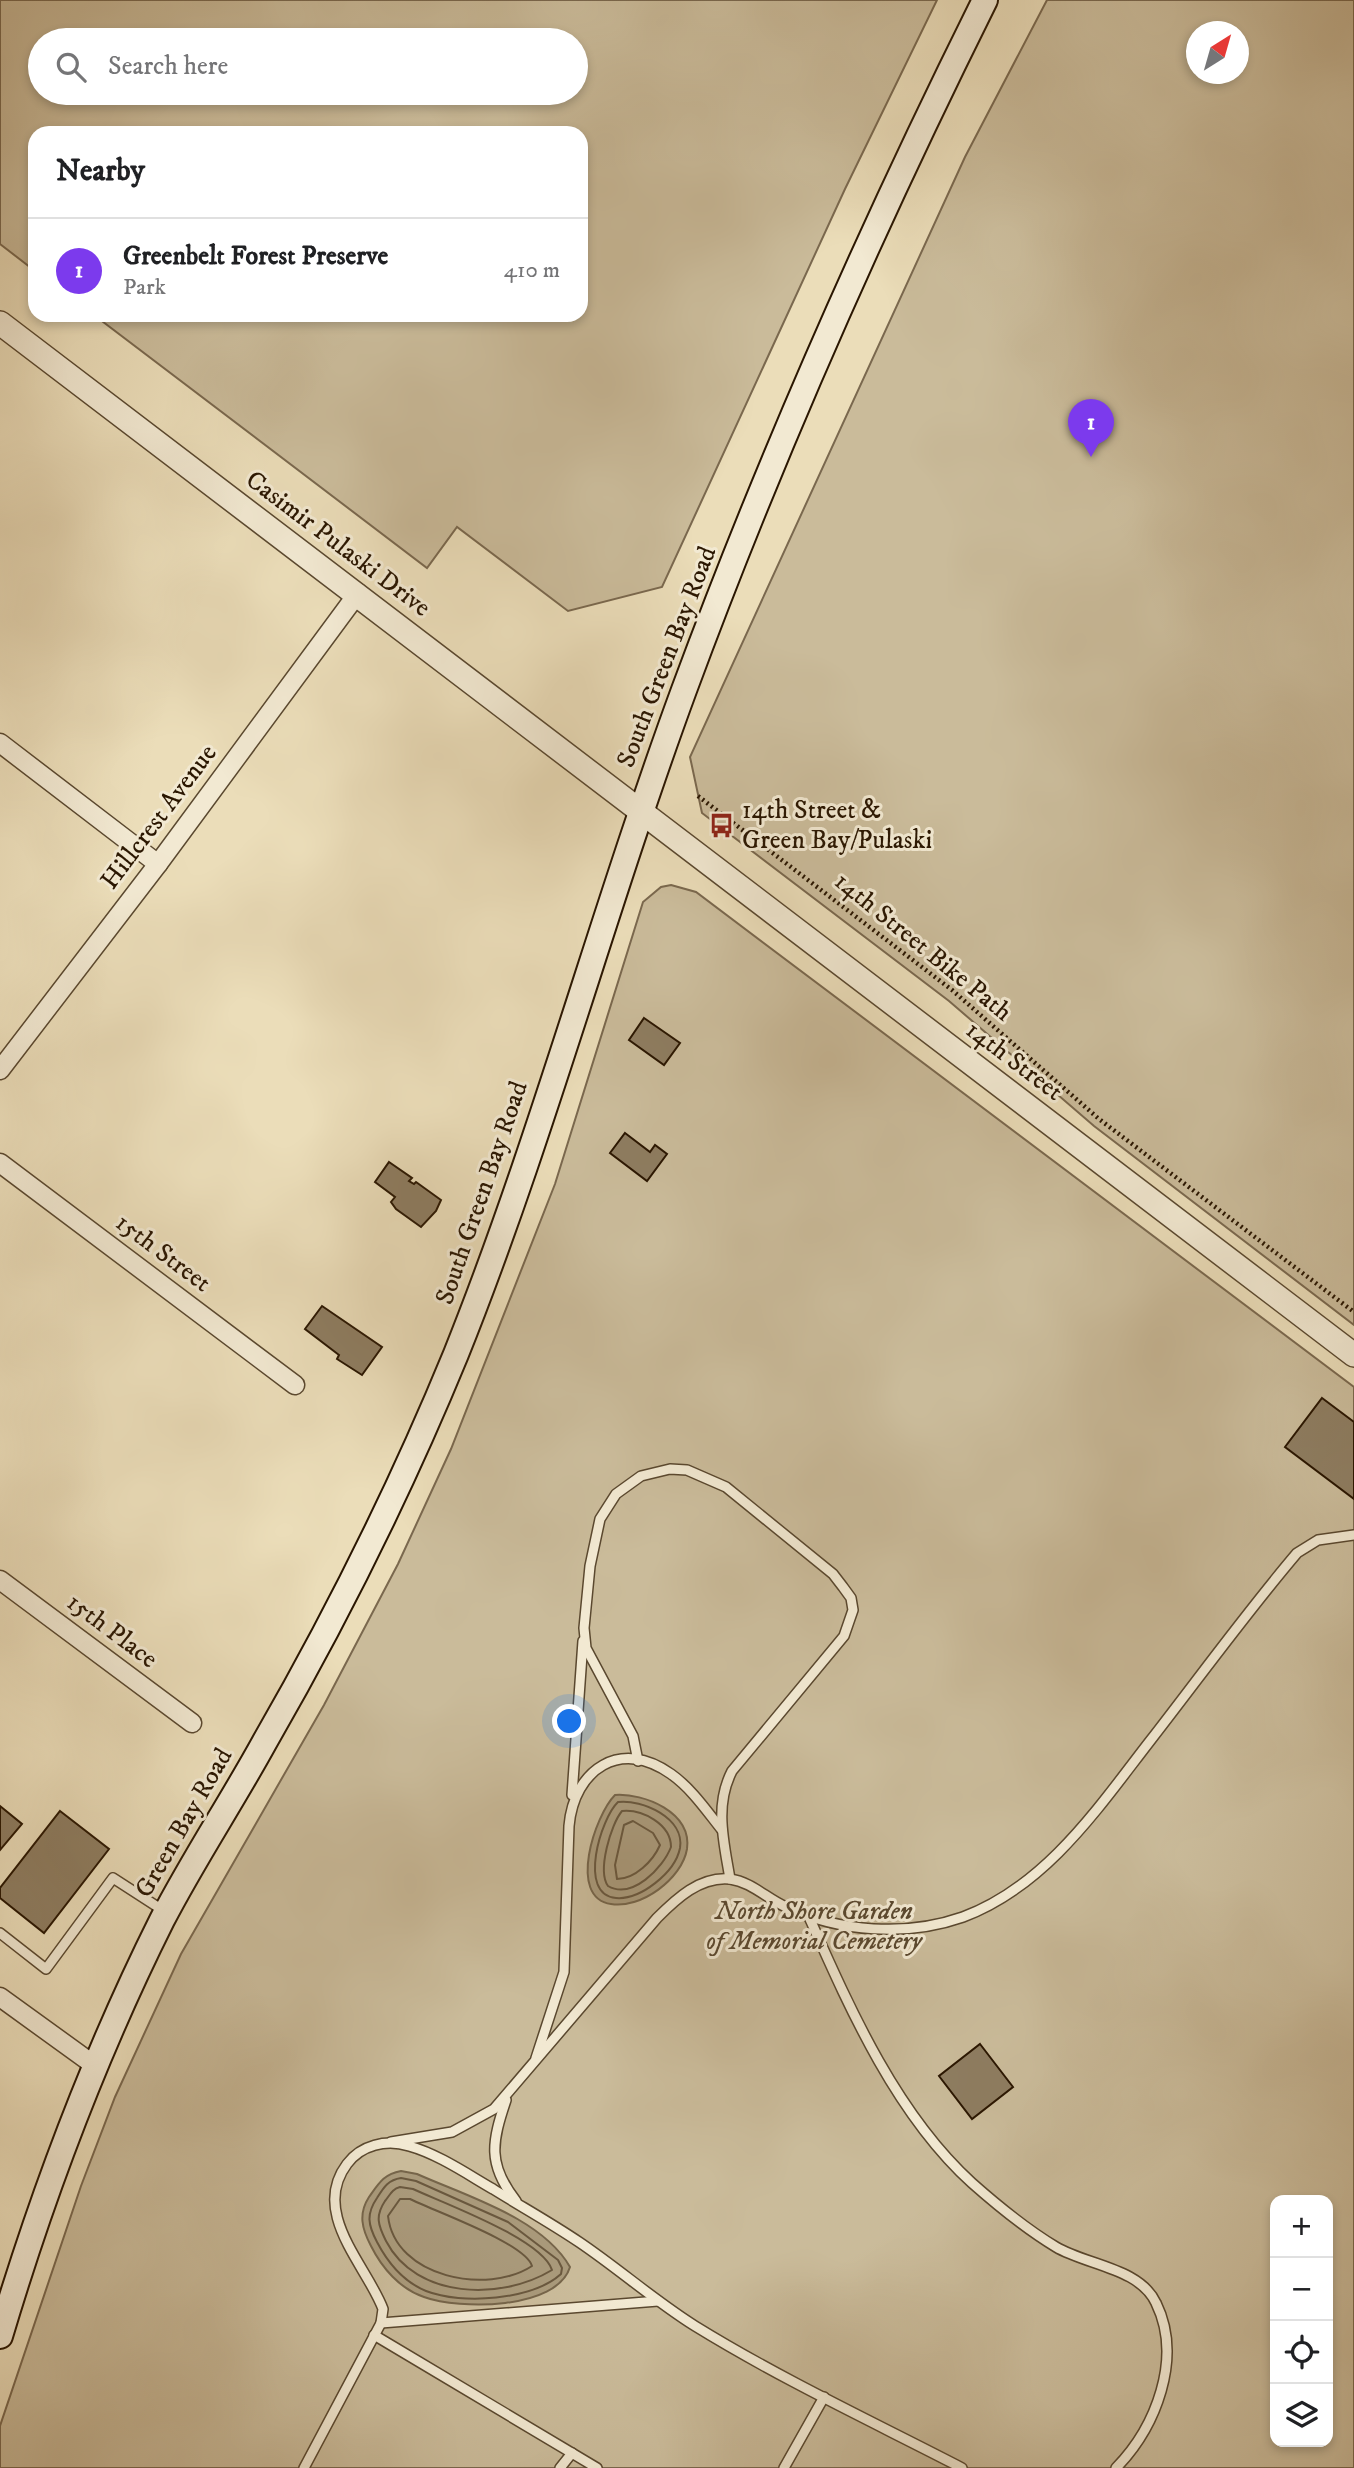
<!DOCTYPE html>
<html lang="en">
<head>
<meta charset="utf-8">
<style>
  :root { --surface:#fff; --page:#f6f6f6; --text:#202124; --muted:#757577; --line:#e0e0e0; --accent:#7c3aed }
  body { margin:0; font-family:"IM FELL DW Pica",serif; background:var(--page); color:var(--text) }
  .controls { position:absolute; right:21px; bottom:21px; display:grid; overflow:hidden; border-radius:14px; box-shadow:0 4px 10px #0003 }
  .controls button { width:63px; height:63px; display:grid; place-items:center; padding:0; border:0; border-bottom:2px solid var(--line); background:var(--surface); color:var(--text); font:35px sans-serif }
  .compass { position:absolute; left:1186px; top:21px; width:63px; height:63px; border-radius:50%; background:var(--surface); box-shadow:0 4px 10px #0003; rotate:37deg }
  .you { position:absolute; left:570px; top:1722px; width:24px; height:24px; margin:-18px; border:5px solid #fff; border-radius:50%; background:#1a73e8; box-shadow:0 0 0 10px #1a73e833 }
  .badge { display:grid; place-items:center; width:46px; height:46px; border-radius:50%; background:var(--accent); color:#fff; font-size:23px; font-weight:700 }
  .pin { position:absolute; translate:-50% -58px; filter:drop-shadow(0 2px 4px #0008) }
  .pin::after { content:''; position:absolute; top:37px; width:24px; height:21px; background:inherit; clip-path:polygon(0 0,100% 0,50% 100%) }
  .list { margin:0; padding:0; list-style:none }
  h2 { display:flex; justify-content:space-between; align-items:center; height:91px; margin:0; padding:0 28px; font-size:30px }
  h2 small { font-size:23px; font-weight:400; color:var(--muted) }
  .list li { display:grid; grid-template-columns:46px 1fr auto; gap:21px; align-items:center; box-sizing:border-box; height:105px; padding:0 28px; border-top:2px solid var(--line) }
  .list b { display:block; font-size:26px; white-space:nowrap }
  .list p { margin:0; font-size:23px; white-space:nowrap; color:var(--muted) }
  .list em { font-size:23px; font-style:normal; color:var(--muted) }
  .icon { flex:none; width:38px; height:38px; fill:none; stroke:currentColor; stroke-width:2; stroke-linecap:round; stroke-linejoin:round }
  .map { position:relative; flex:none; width:1354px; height:2468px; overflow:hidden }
  .search { position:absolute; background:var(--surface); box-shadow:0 4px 10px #0003; left:28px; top:28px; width:560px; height:77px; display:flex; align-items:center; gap:18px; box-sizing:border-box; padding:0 24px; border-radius:38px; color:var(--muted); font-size:26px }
  .panel { position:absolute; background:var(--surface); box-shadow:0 4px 10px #0003; left:28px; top:126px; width:560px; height:196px; border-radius:21px }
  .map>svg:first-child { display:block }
  .green { fill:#cabb9a; stroke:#7a684e; stroke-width:2; fill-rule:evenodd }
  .water { fill:#a9997a; stroke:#76654a; stroke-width:2 }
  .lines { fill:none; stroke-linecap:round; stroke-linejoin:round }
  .shore { stroke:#6a583e; stroke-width:2 }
  .building { fill:#8e7d61; stroke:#2a1601; stroke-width:2 }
  .service-casing { stroke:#5a482f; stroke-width:12 }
  .minor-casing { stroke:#5a482f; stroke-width:21 }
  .tertiary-casing { stroke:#5a482f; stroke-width:26 }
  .secondary-casing { stroke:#2a1601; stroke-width:28 }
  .path { stroke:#2a1601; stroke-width:4.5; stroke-dasharray:2 3.5; stroke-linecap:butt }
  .service { stroke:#f2e9d2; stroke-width:9 }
  .minor { stroke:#f2e9d2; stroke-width:18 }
  .tertiary { stroke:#f2e9d2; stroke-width:23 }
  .secondary { stroke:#f2e9d2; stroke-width:24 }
  .labels { text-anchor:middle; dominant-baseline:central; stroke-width:6; stroke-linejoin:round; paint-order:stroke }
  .street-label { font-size:26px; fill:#2a1601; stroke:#f2e9d2 }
  .poi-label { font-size:26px; fill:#2a1601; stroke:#f2e9d2; text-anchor:start }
  .park-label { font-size:26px; font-style:italic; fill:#5a482f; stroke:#f2e9d2 }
</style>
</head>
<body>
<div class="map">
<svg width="1354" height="2468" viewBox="0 0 1354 2468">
  <rect width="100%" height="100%" fill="#ebddb9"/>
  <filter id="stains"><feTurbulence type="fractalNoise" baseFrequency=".00286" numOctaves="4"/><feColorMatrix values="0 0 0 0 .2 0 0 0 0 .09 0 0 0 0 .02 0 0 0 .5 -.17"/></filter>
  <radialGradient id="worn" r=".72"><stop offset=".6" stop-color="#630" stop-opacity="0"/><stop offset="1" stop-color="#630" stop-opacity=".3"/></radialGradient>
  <!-- green -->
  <g class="green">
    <path d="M0 0H937L845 189 662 587 568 611 457 527 427 568 94 315H581V133H35V271L0 244ZM40 40H576V93H40Z"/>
    <path d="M1047 0H1354V1325L1094 1126 949 1001 702 813 690 757 965 157ZM1196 32H1238V74H1196Z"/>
    <path d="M671 885 696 892 1354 1387V2468H0V2426L81 2186 115 2097 181 1954 324 1705 398 1564 451 1449 555 1184 643 902 661 887ZM1275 2200H1328V2442H1275Z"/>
  </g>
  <!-- water -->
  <g class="water">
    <path d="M615 1795C644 1793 692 1812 687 1849 682 1879 641 1909 611 1904 567 1898 595 1815 615 1795Z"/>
    <path d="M401 2171 417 2174C466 2196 542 2218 570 2267 557 2310 459 2310 424 2297 400 2289 382 2268 371 2246 362 2229 358 2214 369 2197 379 2183 384 2174 401 2171Z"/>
  </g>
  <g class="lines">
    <!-- shore -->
    <g class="shore">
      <path d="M618 1802C642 1799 685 1818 680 1848 675 1873 640 1900 616 1898 577 1895 601 1818 618 1802Z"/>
      <path d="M622 1811C642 1809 671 1824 671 1847 663 1868 632 1900 608 1886 597 1871 611 1824 622 1811Z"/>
      <path d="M633 1821 653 1833 660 1845C653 1861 635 1879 617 1879L615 1865 624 1825Z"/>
      <path d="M401 2178 416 2181 508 2222 558 2260 562 2268 561 2274C532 2300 462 2305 426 2291 404 2282 388 2263 377 2242 368 2225 366 2214 377 2198 384 2187 388 2180 401 2178Z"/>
      <path d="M400 2187 413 2189C443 2203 542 2239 552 2270 501 2301 416 2299 386 2241 378 2225 375 2216 385 2201 390 2195 392 2189 400 2187Z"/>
      <path d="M400 2199H410C434 2211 525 2243 532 2266 488 2295 395 2278 388 2216Z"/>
    </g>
  </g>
  <!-- building -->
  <g class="building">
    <polygon points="644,1018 680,1043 664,1065 629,1040"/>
    <polygon points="625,1133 650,1152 655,1145 667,1154 647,1181 610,1153"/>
    <polygon points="389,1162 412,1178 409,1181 414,1184 416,1182 441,1200 436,1211 421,1227 396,1209 391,1202 395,1197 375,1182"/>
    <polygon points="322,1306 382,1347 362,1375 337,1359 339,1355 305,1329"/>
    <polygon points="1322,1398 1354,1422 1354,1499 1285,1447"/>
    <polygon points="0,1806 22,1824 0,1850"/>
    <polygon points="60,1811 109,1849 44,1933 0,1898 0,1888"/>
    <polygon points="980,2044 1013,2087 972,2119 939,2076"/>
  </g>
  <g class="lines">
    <defs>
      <g id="service">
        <path d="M638 1761 633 1736 586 1648 584 1628 590 1566 600 1519 616 1494 641 1476 670 1469 687 1470 726 1487 833 1574 843 1587 851 1598 853 1610 844 1636 732 1771C714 1806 724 1842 730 1879"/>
        <polyline points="572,1795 583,1641"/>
        <path d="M809 1917C850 2009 896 2114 972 2183 998 2206 1026 2229 1056 2247 1086 2265 1140 2268 1156 2303 1183 2358 1156 2427 1116 2468"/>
        <polyline points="0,1933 46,1969 113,1878 164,1911"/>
        <path d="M536 2058 564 1972 569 1826C574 1769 621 1738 671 1774 692 1789 706 1810 722 1830"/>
        <path d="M506 2100C492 2142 487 2164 516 2201"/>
        <path d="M391 2142 452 2132 494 2109 657 1918C676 1899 700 1876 730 1879 752 1882 767 1899 786 1907 840 1932 906 1937 963 1917 1046 1886 1098 1808 1150 1741 1199 1678 1246 1613 1297 1553L1318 1540 1354 1535"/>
        <polyline points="381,2323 658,2301"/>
        <polyline points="374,2335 597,2468"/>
        <path d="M304 2468 381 2323 383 2309C367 2266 310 2213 347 2164 361 2145 386 2139 409 2146 438 2154 467 2174 493 2189 522 2207 551 2223 579 2242 619 2269 655 2301 695 2326 781 2379 873 2422 962 2468"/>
        <polyline points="560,2468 572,2453"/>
        <polyline points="784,2468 824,2397"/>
      </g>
      <g id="minor">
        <polyline points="0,743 158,864"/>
        <polyline points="0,1070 158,864 358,593"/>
        <polyline points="0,1163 295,1385"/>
        <polyline points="0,1580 192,1723"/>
        <polyline points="0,1997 94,2065"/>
      </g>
      <polyline id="tertiary" points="0,323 1354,1355"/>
      <path id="secondary" d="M0 2336C43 2192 95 2054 162 1920 193 1860 231 1803 264 1743 336 1618 401 1488 456 1354 543 1137 603 910 684 690 771 455 873 225 985 0"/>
    </defs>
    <!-- service casing -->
    <use href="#service" class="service-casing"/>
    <!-- minor casing -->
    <use href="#minor" class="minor-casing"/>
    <!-- tertiary casing -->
    <use href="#tertiary" class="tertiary-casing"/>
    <!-- secondary casing -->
    <use href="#secondary" class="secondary-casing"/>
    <!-- path -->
    <polyline class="path" points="698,796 952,990 1099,1119 1354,1312"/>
    <!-- service -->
    <use href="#service" class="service"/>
    <!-- minor -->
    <use href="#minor" class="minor"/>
    <!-- tertiary -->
    <use href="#tertiary" class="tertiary"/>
    <!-- secondary -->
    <use href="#secondary" class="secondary"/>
  </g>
  <!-- icons -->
  <defs>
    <symbol id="bus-bare" viewBox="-9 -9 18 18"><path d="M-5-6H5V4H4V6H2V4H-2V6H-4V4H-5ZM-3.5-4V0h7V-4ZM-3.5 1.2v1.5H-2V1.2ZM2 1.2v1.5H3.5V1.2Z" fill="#8f2418" stroke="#f2e9d2" stroke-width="2.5" paint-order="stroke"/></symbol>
  </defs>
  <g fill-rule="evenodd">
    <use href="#bus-bare" x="704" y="808" width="35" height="35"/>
  </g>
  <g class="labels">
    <!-- street labels -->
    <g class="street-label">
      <text transform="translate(338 544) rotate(37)">Casimir Pulaski Drive</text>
      <text transform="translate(667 657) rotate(-69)">South Green Bay Road</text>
      <text transform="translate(159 817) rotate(-53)">Hillcrest Avenue</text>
      <text transform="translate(923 947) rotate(39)">14th Street Bike Path</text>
      <text transform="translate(1014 1061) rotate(37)">14th Street</text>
      <text transform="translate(482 1193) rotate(-71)">South Green Bay Road</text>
      <text transform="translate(163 1253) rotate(37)">15th Street</text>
      <text transform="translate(112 1631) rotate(37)">15th Place</text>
      <text transform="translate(184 1823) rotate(-60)">Green Bay Road</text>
    </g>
    <!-- poi labels -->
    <g class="poi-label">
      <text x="742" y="810">14th Street &amp;<tspan x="742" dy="30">Green Bay/Pulaski</tspan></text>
    </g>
    <!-- park labels -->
    <g class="park-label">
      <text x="814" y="1911">North Shore Garden<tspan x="814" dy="30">of Memorial Cemetery</tspan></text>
    </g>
  </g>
  <rect width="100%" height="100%" filter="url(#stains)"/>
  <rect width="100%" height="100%" fill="url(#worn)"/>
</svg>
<div class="controls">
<button>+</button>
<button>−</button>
<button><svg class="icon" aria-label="locate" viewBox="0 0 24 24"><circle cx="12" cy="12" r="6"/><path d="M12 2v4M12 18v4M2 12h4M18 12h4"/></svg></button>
<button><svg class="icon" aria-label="layers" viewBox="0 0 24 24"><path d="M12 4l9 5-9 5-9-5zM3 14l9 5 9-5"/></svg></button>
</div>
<svg class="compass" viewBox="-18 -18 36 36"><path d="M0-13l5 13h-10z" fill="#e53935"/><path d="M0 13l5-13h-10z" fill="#757577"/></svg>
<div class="you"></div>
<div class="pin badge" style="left:1091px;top:457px">1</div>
<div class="search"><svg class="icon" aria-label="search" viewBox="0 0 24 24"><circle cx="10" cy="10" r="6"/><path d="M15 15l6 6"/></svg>Search here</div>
<section class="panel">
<h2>Nearby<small></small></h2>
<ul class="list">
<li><span class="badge">1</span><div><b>Greenbelt Forest Preserve</b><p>Park</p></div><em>410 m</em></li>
</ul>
</section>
</div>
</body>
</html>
